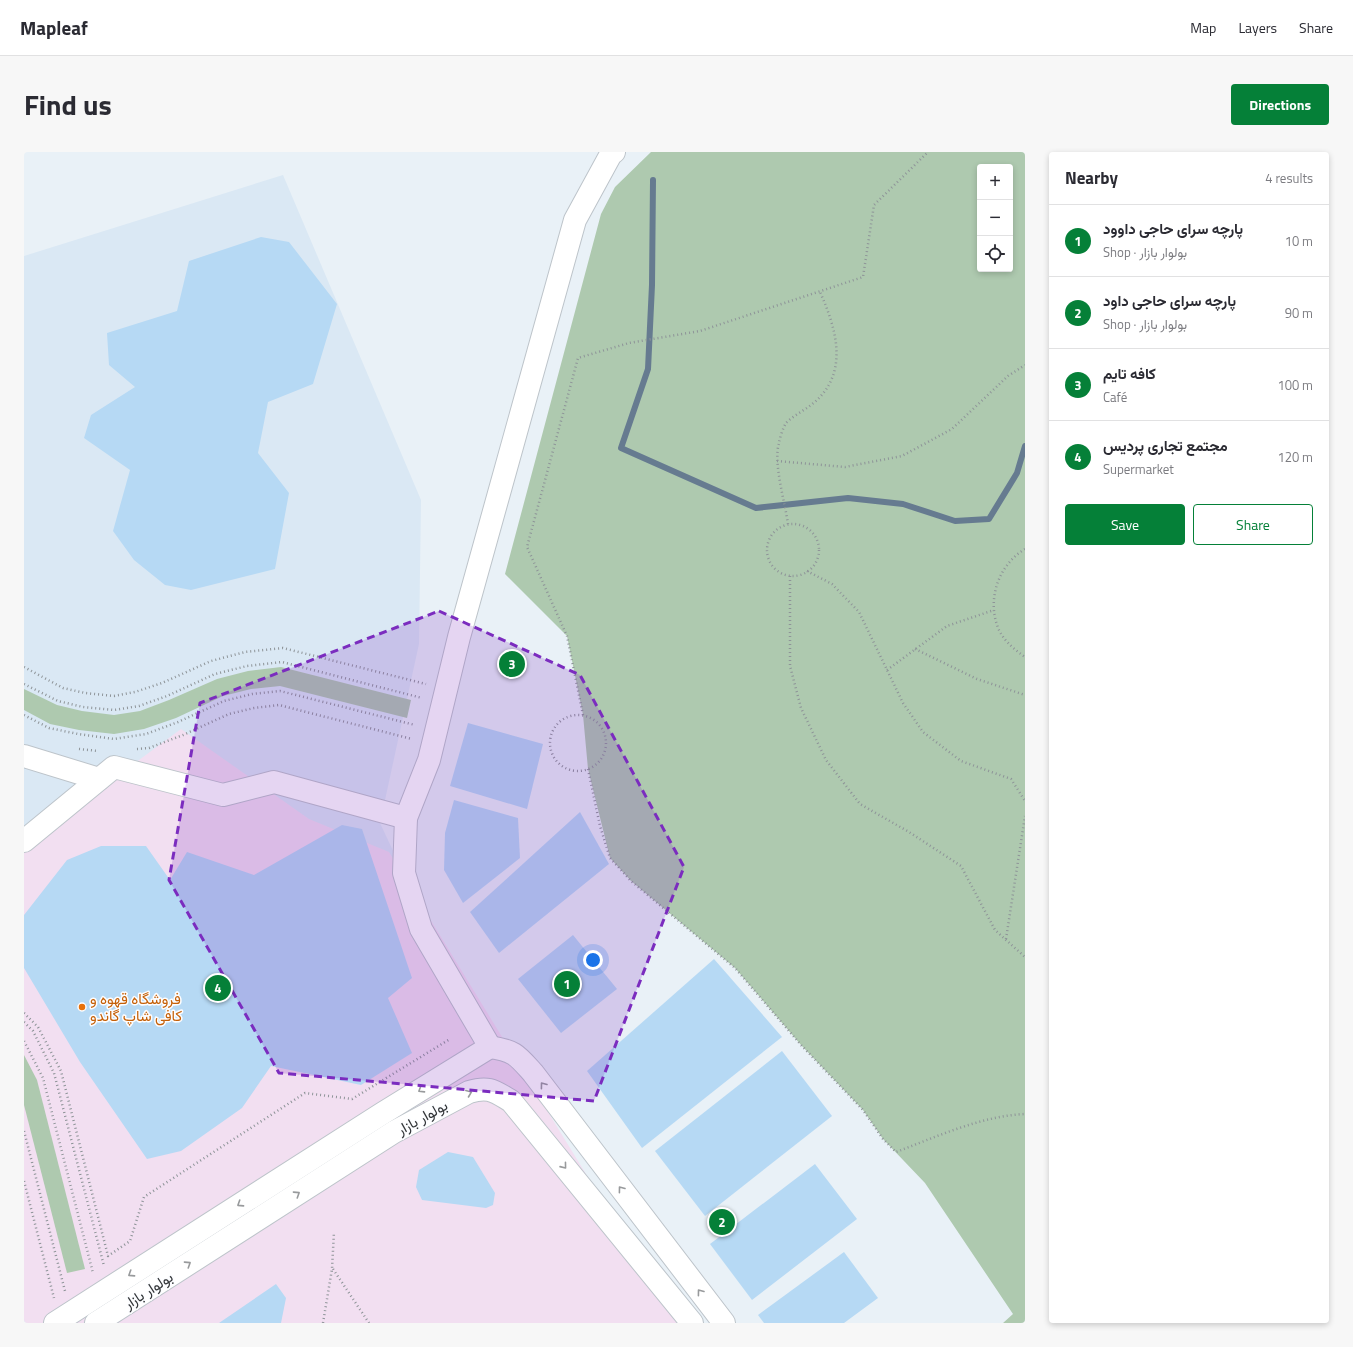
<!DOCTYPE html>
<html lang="en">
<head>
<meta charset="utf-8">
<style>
  :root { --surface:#fff; --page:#f7f7f7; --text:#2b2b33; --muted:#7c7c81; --line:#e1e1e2; --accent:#058038 }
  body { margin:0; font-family:"Titillium Web",Vazirmatn,sans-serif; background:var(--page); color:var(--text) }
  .controls { position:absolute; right:12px; top:12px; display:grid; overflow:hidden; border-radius:4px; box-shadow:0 2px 6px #0003 }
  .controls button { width:36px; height:36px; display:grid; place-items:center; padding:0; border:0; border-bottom:1px solid var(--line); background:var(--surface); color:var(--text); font:20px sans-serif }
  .you { position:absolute; left:569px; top:808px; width:14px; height:14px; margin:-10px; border:3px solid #fff; border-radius:50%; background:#1a73e8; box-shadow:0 0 0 6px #1a73e833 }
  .badge { display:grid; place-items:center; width:26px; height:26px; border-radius:50%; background:var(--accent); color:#fff; font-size:13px; font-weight:700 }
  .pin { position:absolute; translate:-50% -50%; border:2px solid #fff; box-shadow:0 1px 4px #0006 }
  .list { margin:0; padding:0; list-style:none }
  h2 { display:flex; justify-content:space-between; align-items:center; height:52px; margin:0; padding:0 16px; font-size:17px }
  h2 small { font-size:13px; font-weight:400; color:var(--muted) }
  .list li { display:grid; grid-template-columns:26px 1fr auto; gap:12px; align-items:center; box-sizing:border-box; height:72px; padding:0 16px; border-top:1px solid var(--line) }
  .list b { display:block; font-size:15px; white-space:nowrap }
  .list p { margin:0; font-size:13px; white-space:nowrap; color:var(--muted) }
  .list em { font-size:13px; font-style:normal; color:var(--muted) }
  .actions { display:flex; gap:8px; padding:12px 16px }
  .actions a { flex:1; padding:9px 0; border:1px solid var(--accent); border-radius:4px; text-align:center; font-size:14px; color:var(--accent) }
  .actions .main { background:var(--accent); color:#fff }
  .icon { flex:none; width:22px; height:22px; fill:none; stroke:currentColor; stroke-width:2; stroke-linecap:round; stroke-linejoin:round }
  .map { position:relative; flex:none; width:1001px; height:1171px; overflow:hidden; border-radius:4px }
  header { display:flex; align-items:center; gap:24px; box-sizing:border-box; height:56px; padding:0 20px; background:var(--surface); border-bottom:1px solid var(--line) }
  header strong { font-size:19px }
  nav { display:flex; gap:22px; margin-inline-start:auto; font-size:14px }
  .intro { display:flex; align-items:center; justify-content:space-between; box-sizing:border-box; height:96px; padding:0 24px }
  h1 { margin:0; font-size:28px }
  .button { padding:10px 18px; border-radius:4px; background:var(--accent); color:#fff; font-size:14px; font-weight:700 }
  main { display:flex; gap:24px; padding:0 24px }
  aside { flex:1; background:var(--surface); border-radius:4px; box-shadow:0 2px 6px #0003 }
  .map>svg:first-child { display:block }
  .built { fill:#dae8f4 }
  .industrial { fill:#f2dff1 }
  .green { fill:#aec9af; fill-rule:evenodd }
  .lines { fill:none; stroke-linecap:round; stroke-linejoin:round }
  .stream { stroke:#667b90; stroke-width:6 }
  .building { fill:#b6d9f4 }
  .minor-casing { stroke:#bdc4ca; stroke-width:24 }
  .path { stroke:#8e9498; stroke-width:2.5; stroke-dasharray:1 3; stroke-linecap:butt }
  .minor { stroke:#fff; stroke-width:22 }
  .oneway { stroke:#989a9c }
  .marked { fill:#7b2cbf; fill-opacity:0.2; stroke:#7b2cbf; stroke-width:3; stroke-dasharray:8 5; stroke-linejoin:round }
  .food-dot { fill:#e8710a; stroke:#fcfdff; stroke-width:1.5 }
  .labels { text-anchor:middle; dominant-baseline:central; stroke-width:3; stroke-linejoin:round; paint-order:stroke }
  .food-label { font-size:15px; fill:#c56008; stroke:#fcfdff; text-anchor:start }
  .street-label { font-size:15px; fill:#323538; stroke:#fcfdff }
</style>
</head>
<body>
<header>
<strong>Mapleaf</strong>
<nav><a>Map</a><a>Layers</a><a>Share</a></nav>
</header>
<div class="intro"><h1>Find us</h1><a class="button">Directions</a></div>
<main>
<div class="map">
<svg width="1001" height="1171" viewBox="0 0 1001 1171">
  <rect width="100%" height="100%" fill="#e9f1f7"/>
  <!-- built -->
  <polygon class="built" points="259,23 397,348 395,492 356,671 476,926 0,1171 0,104"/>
  <!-- industrial -->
  <polygon class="industrial" points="157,577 285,667 365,700 653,1171 0,1171 0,693"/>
  <!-- green -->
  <g class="green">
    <path d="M627 0H1001V1171H979L989 1162 901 1031 859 987 839 958 777 893 711 816 607 729 586 706 564 617 559 563 543 484 481 422 577 62 591 35ZM956 15H986V117H956Z"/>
    <polygon points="257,515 387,548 383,566 256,534 227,537 199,544 152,566 120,577 90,582 55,578 26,572 0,558 0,537 33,553 58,559 90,563 116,559 145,548 193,527 224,519"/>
    <polygon points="0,903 13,928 61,1117 43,1121 0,953"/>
  </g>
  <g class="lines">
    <!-- stream -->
    <polyline class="stream" points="629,28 628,133 624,217 597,296 732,356 824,346 879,352 931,369 965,367 993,321 1001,294"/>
  </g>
  <!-- building -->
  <g class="building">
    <polygon points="237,85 265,90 313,152 289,232 244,250 234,301 265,341 251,417 167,438 141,433 110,408 89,379 106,318 60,286 67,263 111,235 85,213 83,181 153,159 165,109"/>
    <polygon points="444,571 519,592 503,657 426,634"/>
    <polygon points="430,648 494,666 496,706 439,751 420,718 421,681"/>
    <polygon points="556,660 585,712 475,801 446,760"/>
    <polygon points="318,673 338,677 388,826 364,846 388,901 337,933 247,914 218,956 157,999 123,1007 56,910 0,816 0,763 43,708 77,694 122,694 146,728 163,700 230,723"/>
    <polygon points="549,783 593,837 537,881 494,827"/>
    <polygon points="690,807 758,885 618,996 563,919"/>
    <polygon points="758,899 808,964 681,1064 631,999"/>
    <polygon points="424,1000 449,1005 471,1041 469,1053 462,1056 398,1048 392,1035 395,1018"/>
    <polygon points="791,1012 833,1067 728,1148 686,1092"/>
    <polygon points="820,1100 854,1146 820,1171 740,1171 734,1163"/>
    <polygon points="252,1132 262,1146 257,1171 195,1171"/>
  </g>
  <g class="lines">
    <defs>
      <g id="minor">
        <polyline points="0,604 75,627"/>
        <polyline points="0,689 90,615 199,643 250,630 382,666"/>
        <polyline points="466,895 397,777 380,721 382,666 405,608 435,485 551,68 587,2 590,0"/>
        <path d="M466 895C491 899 493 903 509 921L700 1171"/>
        <polyline points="31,1171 359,961 466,895"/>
        <path d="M72 1171 370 980 445 940C465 934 470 939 487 949L668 1171"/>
      </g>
    </defs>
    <!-- minor casing -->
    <use href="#minor" class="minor-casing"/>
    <!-- path -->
    <g class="path">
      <polyline points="753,309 821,315 878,304 928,277 984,224 1001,213"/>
      <path d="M764 372C761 350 749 311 755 291 756 285 759 276 762 271 769 264 779 259 787 253 826 223 813 178 796 140"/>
      <circle cx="769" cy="398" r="26"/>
      <path d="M1001 397C974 413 962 449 975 478 981 490 991 498 1001 505"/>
      <polyline points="783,419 808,432 835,460 879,551 899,580 937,609 987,627 1001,649"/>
      <polyline points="766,424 766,514 777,556 802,608 836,652 885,680 937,714 971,778 1001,805"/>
      <polyline points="891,497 953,527 1001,543"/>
      <polyline points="0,515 39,536 61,541 90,544 111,540 138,531 187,509 221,500 259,496 402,532"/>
      <polyline points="863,518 923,474 970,458"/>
      <polyline points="0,532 34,549 59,555 90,558 115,554 143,544 191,522 223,514 258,510 398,546"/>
      <polyline points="0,563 25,576 54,582 90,587 122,582 154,570 200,549 228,542 256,539 391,573"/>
      <polyline points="559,563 543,484 503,395 554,206 605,191 676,179 839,125 850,53 904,0"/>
      <circle cx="554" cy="591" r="28"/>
      <polyline points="55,597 74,599"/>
      <polyline points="113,597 125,596 159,583 205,562 230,556 255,553 388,587"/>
      <path d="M564 617 576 674 586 706 607 729 711 816 777 893 839 958 859 987 872 1000C912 985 957 964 1001 962"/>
      <polyline points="982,787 1001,664"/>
      <polyline points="0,861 14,875 37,919 84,1104 106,1089 120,1045 281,941 328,947 426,887"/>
      <polyline points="0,870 9,879 30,921 80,1114"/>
      <polyline points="0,889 19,926 69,1121"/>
      <polyline points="0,979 41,1139"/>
      <polyline points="0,1029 30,1146"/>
      <polyline points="309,1117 345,1171"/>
      <polyline points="299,1171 308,1117 310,1080"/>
    </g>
    <!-- minor -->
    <use href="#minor" class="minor"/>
  </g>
  <!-- one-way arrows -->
  <defs><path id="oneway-chevron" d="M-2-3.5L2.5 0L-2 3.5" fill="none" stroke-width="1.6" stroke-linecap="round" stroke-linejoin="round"/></defs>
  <g class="oneway">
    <use href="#oneway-chevron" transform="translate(519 933) rotate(-127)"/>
    <use href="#oneway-chevron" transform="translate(397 938) rotate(148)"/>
    <use href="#oneway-chevron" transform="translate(445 941) rotate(-22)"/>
    <use href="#oneway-chevron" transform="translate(540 1014) rotate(51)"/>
    <use href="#oneway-chevron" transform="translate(597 1037) rotate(-127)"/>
    <use href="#oneway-chevron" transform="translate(273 1042) rotate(-33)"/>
    <use href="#oneway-chevron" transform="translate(216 1052) rotate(147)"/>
    <use href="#oneway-chevron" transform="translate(164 1112) rotate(-33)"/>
    <use href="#oneway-chevron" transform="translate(107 1122) rotate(147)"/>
    <use href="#oneway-chevron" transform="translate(676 1140) rotate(-127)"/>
  </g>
  <!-- marked area -->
  <path class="marked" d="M415 459 556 523 660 715 570 949 255 921 145 728 176 551Z"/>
  <!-- markers -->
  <circle class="food-dot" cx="58" cy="855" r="4"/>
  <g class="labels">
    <!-- food labels -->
    <g class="food-label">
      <text x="66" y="846">فروشگاه قهوه و<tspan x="66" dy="17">کافی شاپ گاندو</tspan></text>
    </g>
    <!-- street labels -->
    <g class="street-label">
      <text transform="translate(398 965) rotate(-29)">بولوار بازار</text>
      <text transform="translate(124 1138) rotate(-33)">بولوار بازار</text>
    </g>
  </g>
</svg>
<div class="controls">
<button>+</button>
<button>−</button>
<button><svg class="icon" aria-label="locate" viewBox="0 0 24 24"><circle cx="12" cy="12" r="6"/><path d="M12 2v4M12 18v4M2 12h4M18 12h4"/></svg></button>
</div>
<div class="you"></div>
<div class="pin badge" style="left:543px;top:832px">1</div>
<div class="pin badge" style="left:698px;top:1070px">2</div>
<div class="pin badge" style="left:488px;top:512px">3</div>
<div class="pin badge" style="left:194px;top:836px">4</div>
</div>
<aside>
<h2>Nearby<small>4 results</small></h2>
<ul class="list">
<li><span class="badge">1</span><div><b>پارچه سرای حاجی داوود</b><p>Shop · بولوار بازار</p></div><em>10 m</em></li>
<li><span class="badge">2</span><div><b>پارچه سرای حاجی داود</b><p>Shop · بولوار بازار</p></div><em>90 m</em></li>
<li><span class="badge">3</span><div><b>كافه تايم</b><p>Café</p></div><em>100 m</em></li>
<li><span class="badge">4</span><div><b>مجتمع تجاری پردیس</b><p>Supermarket</p></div><em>120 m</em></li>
</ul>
<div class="actions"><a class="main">Save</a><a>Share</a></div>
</aside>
</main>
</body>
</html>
